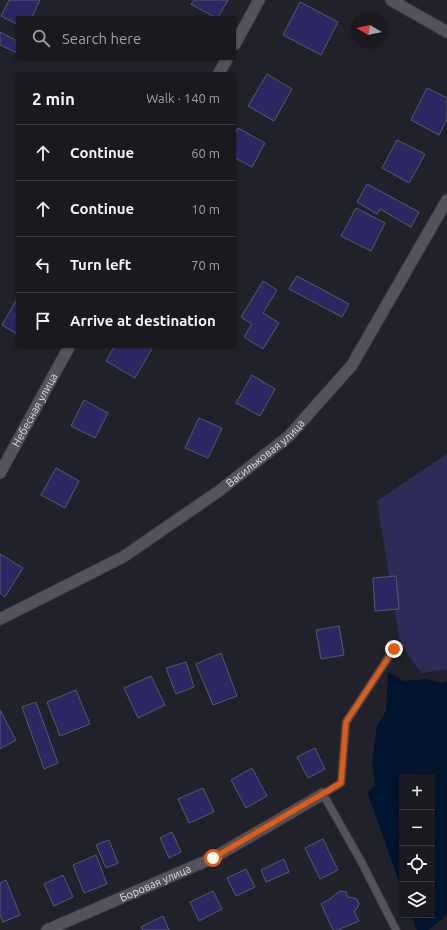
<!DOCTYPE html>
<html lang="en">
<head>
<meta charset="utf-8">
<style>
  :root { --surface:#19191f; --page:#222228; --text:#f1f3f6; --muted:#9fa0a4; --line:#37383d }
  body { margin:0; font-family:Ubuntu,sans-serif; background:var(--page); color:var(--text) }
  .controls { position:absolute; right:12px; bottom:12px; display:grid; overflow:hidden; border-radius:0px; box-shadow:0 1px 3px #0004 }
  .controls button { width:36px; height:36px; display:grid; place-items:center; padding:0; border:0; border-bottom:1px solid var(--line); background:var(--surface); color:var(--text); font:20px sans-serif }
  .compass { position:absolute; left:351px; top:12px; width:36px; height:36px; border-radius:50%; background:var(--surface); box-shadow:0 1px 3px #0004; rotate:279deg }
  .stop { position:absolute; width:12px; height:12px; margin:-9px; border:3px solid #ea580c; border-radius:50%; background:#fff }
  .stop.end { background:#ea580c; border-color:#fff; box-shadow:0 1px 4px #0008 }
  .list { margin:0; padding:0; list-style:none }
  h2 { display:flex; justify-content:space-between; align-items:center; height:52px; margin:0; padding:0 16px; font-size:17px }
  h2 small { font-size:13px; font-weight:400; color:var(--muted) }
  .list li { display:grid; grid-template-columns:26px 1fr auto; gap:12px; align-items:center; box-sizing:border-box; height:56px; padding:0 16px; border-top:1px solid var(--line) }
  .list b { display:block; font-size:15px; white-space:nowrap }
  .list em { font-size:13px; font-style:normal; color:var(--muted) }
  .icon { flex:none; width:22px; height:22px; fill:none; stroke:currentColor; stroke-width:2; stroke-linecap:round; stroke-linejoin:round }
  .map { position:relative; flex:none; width:447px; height:930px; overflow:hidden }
  .search { position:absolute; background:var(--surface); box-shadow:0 1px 3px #0004; left:16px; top:16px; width:220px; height:44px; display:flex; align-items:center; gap:10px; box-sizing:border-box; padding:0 14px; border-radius:0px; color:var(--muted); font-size:15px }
  .panel { position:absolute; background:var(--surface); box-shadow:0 1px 3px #0004; left:16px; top:72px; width:220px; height:276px; border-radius:0px }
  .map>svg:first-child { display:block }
  .green { fill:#2d2c59 }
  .water { fill:#00142e }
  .building { fill:#2b2763; stroke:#585962 }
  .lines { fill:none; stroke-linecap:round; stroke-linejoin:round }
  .service-casing { stroke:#3c3d43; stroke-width:9 }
  .minor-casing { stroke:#3c3d43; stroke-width:13 }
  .service { stroke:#52535c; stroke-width:7 }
  .minor { stroke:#52535c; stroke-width:11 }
  .route { stroke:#ea580c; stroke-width:5 }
  .labels { text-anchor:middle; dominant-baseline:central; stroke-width:3; stroke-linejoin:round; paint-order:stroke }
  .street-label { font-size:11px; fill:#dcdde2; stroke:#17181f }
</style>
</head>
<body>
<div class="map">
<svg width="447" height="930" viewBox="0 0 447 930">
  <rect width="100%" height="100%" fill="#212129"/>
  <!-- green -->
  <polygon class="green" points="447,454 447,669 421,673 400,642 377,501"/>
  <!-- water -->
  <polygon class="water" points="388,672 404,681 426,679 442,683 447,681 447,914 429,930 417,930 411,915 432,915 432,777 402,777 402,890 367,792 375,786 372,762 377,726 386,711"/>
  <!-- building -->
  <g class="building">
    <polygon points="9,0 40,0 32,17 17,17 17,24 1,16"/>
    <polygon points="194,0 228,0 218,17 214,17 191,4"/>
    <polygon points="300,2 338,22 321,55 283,35"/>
    <polygon points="0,32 17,41 17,53 0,45"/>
    <polygon points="267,74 292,89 274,121 248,106"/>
    <polygon points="427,88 447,98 447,119 439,135 411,120"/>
    <polygon points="238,128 265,143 252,167 235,158 235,134"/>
    <polygon points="397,140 425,154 409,183 382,168"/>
    <polygon points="367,184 419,212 411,227 380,209 377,214 357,202"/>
    <polygon points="356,208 385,223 371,251 341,236"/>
    <polygon points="297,276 349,304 342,317 289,289"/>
    <polygon points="263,281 277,290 263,313 279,323 263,349 244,337 252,324 241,317"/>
    <polygon points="17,299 17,334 2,325"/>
    <polygon points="114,347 153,347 135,378 106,361"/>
    <polygon points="252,375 275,389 260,416 236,403"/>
    <polygon points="84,400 108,413 95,438 71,426"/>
    <polygon points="199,418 222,428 208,458 185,448"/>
    <polygon points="56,468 79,481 65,508 41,495"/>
    <polygon points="0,554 23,568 5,597 0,593"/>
    <polygon points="396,576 399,609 375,611 373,578"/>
    <polygon points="339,626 344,655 321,659 316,630"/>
    <polygon points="221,653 237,696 213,705 196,664"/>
    <polygon points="186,662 194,687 176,694 166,668"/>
    <polygon points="151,676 165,705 138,718 124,688"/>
    <polygon points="76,690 90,724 60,736 47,702"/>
    <polygon points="36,702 58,763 44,769 22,707"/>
    <polygon points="0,710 16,740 0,749"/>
    <polygon points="315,748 325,769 308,778 297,757"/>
    <polygon points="252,768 267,796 246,808 231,780"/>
    <polygon points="203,788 214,812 189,823 178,799"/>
    <polygon points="172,832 181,852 169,858 160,838"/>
    <polygon points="323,839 338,870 320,879 305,848"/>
    <polygon points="109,840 118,863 106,868 96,845"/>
    <polygon points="96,855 107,884 84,893 73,865"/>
    <polygon points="284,859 289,872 266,882 261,870"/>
    <polygon points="246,869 255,887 236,896 227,878"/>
    <polygon points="63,875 73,897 54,906 44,884"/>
    <polygon points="6,880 20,915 3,922 0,915 0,883"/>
    <polygon points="213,891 222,909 199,921 190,902"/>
    <polygon points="340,891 346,892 348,898 350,897 357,899 359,904 356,910 354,911 359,921 338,930 333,930 321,904 332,898 333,896"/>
    <polygon points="163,916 169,930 143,930 141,927"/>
  </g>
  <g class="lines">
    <defs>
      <polyline id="service" points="394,649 346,722 341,783 323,794 362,863 396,930"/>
      <g id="minor">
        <polyline points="391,0 447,32"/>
        <polyline points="235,44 259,0"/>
        <polyline points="219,73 227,59"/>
        <path id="s1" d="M0 473 69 347"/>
        <path id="s2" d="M0 619 123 557 219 491 289 436 352 365 447 200"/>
        <path id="s3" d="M47 930 213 858 323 794"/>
      </g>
    </defs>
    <!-- service casing -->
    <use href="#service" class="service-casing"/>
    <!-- minor casing -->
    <use href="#minor" class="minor-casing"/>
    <!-- service -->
    <use href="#service" class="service"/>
    <!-- minor -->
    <use href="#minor" class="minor"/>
  </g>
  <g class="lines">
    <!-- route -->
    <polyline class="route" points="213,858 341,783 346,722 394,649"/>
  </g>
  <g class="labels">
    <!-- street labels -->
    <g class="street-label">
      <text stroke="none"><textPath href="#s1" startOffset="72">Небесная улица</textPath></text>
      <text stroke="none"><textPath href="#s2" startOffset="314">Васильковая улица</textPath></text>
      <text stroke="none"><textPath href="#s3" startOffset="118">Боровая улица</textPath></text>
    </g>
  </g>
</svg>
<div class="controls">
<button>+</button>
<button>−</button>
<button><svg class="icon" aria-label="locate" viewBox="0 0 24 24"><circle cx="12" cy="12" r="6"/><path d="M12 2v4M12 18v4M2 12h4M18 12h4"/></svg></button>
<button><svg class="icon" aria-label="layers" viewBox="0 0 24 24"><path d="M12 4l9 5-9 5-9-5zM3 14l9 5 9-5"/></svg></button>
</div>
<svg class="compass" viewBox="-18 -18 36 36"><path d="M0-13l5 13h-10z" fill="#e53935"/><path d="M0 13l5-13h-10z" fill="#9fa0a4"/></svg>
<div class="stop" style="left:213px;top:858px"></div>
<div class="stop end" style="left:394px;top:649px"></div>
<div class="search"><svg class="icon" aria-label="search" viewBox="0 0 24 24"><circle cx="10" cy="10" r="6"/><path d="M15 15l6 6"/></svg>Search here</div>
<section class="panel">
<h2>2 min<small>Walk · 140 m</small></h2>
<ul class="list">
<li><svg class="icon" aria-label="ahead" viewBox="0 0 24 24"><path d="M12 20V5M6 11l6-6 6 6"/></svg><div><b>Continue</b></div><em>60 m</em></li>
<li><svg class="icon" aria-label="ahead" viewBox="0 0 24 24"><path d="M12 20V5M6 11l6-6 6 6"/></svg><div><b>Continue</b></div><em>10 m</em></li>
<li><svg class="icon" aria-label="left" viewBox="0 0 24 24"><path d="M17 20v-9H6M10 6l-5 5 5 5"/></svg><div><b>Turn left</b></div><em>70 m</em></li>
<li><svg class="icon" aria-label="arrive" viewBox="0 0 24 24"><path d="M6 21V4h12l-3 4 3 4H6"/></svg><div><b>Arrive at destination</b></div></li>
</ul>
</section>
</div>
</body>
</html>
